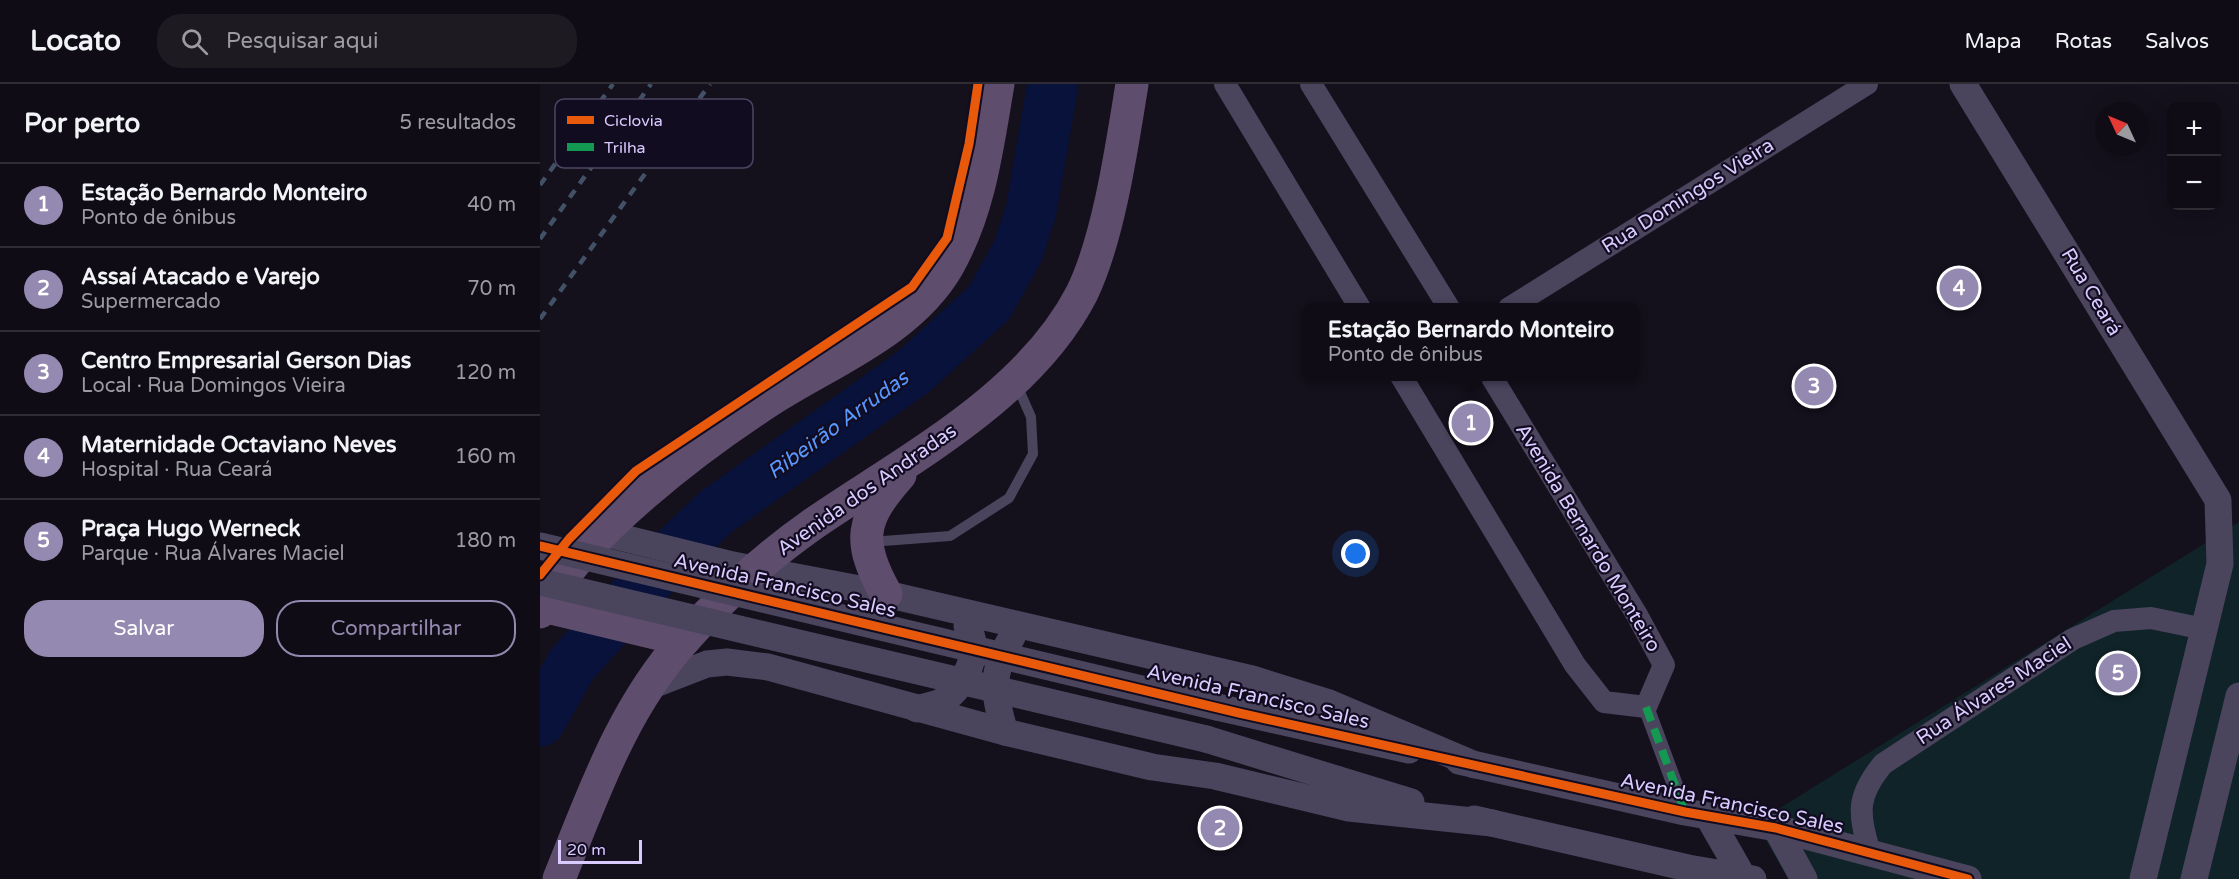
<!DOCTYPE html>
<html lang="pt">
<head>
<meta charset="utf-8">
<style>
  :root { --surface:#0f0c15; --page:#1d1a22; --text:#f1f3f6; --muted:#9b9ba0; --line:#2f2c34; --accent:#9489b0 }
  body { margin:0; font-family:"Varela Round",sans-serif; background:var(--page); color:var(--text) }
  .controls { position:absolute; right:18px; top:18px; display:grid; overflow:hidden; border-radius:12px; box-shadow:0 6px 24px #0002 }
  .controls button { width:54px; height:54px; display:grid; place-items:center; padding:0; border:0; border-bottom:2px solid var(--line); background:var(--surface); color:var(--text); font:30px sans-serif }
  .compass { position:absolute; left:1555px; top:18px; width:54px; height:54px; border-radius:50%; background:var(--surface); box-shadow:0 6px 24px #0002; rotate:314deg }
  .scale { position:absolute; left:18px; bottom:15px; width:84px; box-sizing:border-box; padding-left:6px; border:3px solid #d9caff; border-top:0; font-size:16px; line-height:21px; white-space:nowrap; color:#d9caff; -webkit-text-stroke:4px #120c20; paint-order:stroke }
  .you { position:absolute; left:816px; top:470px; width:21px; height:21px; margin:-15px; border:4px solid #fff; border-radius:50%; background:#1a73e8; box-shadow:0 0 0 9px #1a73e833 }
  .badge { display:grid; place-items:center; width:39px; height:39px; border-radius:50%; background:var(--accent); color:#fff; font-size:20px; font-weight:700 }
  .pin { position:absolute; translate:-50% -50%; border:3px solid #fff; box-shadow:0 2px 6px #0006 }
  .popup { position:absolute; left:763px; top:219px; width:336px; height:78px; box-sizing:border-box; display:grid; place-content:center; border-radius:12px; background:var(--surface); filter:drop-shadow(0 2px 4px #0005); font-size:20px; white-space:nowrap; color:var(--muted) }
  .popup b { font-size:22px; color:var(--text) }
  .popup::after { content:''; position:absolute; left:50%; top:100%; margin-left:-12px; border:12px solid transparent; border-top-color:var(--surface) }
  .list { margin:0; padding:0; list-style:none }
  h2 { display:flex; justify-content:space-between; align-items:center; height:78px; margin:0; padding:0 24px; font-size:26px }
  h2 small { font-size:20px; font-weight:400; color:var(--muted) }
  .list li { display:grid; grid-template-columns:39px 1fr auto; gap:18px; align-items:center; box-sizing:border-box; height:84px; padding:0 24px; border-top:2px solid var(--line) }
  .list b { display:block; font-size:22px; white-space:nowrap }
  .list p { margin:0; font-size:20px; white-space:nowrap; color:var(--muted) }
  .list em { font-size:20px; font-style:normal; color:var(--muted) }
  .actions { display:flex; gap:12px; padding:18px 24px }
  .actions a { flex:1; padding:14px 0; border:2px solid var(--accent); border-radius:24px; text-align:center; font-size:21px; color:var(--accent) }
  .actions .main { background:var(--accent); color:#fff }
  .icon { flex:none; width:33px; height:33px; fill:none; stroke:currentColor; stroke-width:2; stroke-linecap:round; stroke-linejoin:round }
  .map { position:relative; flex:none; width:1699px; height:795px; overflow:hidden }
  header { display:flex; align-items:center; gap:36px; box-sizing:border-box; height:84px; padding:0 30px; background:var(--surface); border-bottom:2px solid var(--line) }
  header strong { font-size:28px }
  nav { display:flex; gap:33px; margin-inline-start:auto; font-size:21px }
  .search { width:420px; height:54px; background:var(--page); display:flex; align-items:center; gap:15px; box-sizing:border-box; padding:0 21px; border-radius:24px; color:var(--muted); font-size:22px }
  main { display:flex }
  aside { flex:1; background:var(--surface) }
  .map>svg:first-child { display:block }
  .green { fill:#0f2328 }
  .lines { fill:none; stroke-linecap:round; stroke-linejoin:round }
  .river { stroke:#08123a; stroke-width:51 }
  .service { stroke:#4a445d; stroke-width:10 }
  .pedestrian { stroke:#4a445d; stroke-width:16 }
  .minor { stroke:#4a445d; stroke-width:22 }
  .tertiary { stroke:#4a445d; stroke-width:27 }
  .primary { stroke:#5f4d6e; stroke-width:33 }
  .rail { stroke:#435167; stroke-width:4.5; stroke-dasharray:9 8; stroke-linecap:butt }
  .tertiary-bridge { stroke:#4a445d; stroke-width:27 }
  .quiet { stroke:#139951; stroke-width:8; stroke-dasharray:15 8; stroke-linecap:butt }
  .cycleway-casing { stroke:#120c20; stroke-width:13 }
  .cycleway { stroke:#e8590c; stroke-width:9 }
  .labels { text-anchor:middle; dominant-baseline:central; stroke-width:4.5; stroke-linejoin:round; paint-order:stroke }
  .street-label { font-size:20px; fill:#d9caff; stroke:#120c20 }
  .water-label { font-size:21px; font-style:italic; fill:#5897ff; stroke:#120c20 }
  .key { fill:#120c20; stroke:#4e4563; stroke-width:1.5 }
  .key-label { font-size:16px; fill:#d9caff }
</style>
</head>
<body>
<header>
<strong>Locato</strong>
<div class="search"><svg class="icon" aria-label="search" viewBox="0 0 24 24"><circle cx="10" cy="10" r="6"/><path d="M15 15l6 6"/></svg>Pesquisar aqui</div>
<nav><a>Mapa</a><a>Rotas</a><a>Salvos</a></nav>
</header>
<main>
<aside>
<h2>Por perto<small>5 resultados</small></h2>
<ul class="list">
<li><span class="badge">1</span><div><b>Estação Bernardo Monteiro</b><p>Ponto de ônibus</p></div><em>40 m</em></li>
<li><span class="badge">2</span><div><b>Assaí Atacado e Varejo</b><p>Supermercado</p></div><em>70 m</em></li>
<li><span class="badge">3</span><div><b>Centro Empresarial Gerson Dias</b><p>Local · Rua Domingos Vieira</p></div><em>120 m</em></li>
<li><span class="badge">4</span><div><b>Maternidade Octaviano Neves</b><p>Hospital · Rua Ceará</p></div><em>160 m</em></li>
<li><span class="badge">5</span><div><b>Praça Hugo Werneck</b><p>Parque · Rua Álvares Maciel</p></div><em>180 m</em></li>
</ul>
<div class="actions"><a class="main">Salvar</a><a>Compartilhar</a></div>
</aside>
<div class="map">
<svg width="1699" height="795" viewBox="0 0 1699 795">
  <rect width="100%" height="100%" fill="#14101c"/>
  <!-- green -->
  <polygon class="green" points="1699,438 1699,795 1248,795 1216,739"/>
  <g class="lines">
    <!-- river -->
    <polyline class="river" points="0,637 32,580 140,462 176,428 373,288 449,219 478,167 491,127 513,0"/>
    <!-- service -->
    <polyline class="service" points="330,458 410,452 469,414 493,370 491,333 476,299"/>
    <!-- pedestrian -->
    <polyline class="pedestrian" points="1106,623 1145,728"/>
    <!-- minor -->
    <g class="minor">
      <polyline points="685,0 820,224"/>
      <polyline points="771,0 909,224"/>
      <polyline points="969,224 1327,0"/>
      <polyline points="861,292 1035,581 1064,618 1106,623 1124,581 1097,531 951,292"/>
      <path d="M1330 770C1319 729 1315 714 1343 680L1533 555 1574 537 1611 534 1664 545"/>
    </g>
    <!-- tertiary -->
    <g class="tertiary">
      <polyline points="1423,0 1678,416 1680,480 1603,795"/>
      <polyline points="63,449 193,481 346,510 712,595 789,619 935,681"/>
      <polyline points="105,604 167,580 187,578 228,583 465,648 612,683 675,692 809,724 952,739"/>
      <polyline points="677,623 869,666"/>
      <path d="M377 625C386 622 397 621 404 616 425 602 443 566 427 542"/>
      <path d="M465 648C453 609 450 589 472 553"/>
      <polyline points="666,655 871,718"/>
      <polyline points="919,677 1145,728 1236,744 1428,795"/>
      <polyline points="1168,732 1204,795"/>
      <polyline points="934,735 1148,784 1213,795"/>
      <polyline points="1236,744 1264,795"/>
      <polyline points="1654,795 1699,612"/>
    </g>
    <!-- primary -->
    <g class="primary">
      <path d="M346 510C317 457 320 436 360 391"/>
      <polyline points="3,522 144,556"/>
      <path d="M0 528C42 451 155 365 229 317 289 278 370 248 408 182 440 125 447 64 458 0"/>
      <path d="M19 795C53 711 82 625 144 556 182 513 226 473 273 440 366 376 489 313 542 209 569 153 582 62 592 0"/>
    </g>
    <!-- rail -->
    <g class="rail">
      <polyline points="0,101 73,0"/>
      <polyline points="0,155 111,0"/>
      <polyline points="0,235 170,0"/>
    </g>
    <!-- tertiary-bridge -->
    <g class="tertiary-bridge">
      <polyline points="0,462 677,623"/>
      <polyline points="0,498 666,655"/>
    </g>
    <!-- quiet -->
    <polyline class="quiet" points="1106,623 1145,728"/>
    <defs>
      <g id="cycleway">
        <polyline points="0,462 699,629 1145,728 1236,744 1428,795"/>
        <polyline points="0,491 29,455 96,387 372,203 407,154 429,60 438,0"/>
      </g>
    </defs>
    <!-- cycleway casing -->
    <use href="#cycleway" class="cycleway-casing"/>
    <!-- cycleway -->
    <use href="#cycleway" class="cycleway"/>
  </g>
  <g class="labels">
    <!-- street labels -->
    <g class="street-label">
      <text transform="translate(1148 112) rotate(-32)">Rua Domingos Vieira</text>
      <text transform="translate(1551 208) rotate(59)">Rua Ceará</text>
      <text transform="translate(327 406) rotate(-35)">Avenida dos Andradas</text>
      <text transform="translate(1048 454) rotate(59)">Avenida Bernardo Monteiro</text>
      <text transform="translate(245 502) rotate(13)">Avenida Francisco Sales</text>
      <text transform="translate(1454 607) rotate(-33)">Rua Álvares Maciel</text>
      <text transform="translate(718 613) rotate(13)">Avenida Francisco Sales</text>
      <text transform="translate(1192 720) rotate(12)">Avenida Francisco Sales</text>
    </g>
    <!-- water labels -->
    <g class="water-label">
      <text transform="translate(298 341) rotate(-36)">Ribeirão Arrudas</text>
    </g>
  </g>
  <!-- legend -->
  <rect x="15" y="15" width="198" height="69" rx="9" class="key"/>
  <rect x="27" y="32" width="27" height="8" fill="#e8590c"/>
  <rect x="27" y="59" width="27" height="8" fill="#139951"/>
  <g class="key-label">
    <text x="64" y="42">Ciclovia</text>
    <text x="64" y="69">Trilha</text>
  </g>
</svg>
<div class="controls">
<button>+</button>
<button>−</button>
</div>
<svg class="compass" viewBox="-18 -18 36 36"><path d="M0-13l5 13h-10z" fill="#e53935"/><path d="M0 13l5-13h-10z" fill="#9b9ba0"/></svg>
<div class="scale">20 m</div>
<div class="you"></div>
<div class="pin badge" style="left:931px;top:339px">1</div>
<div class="popup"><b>Estação Bernardo Monteiro</b>Ponto de ônibus</div>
<div class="pin badge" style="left:680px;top:744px">2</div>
<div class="pin badge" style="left:1274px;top:302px">3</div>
<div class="pin badge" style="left:1419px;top:204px">4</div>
<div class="pin badge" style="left:1578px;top:589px">5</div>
</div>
</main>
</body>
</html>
